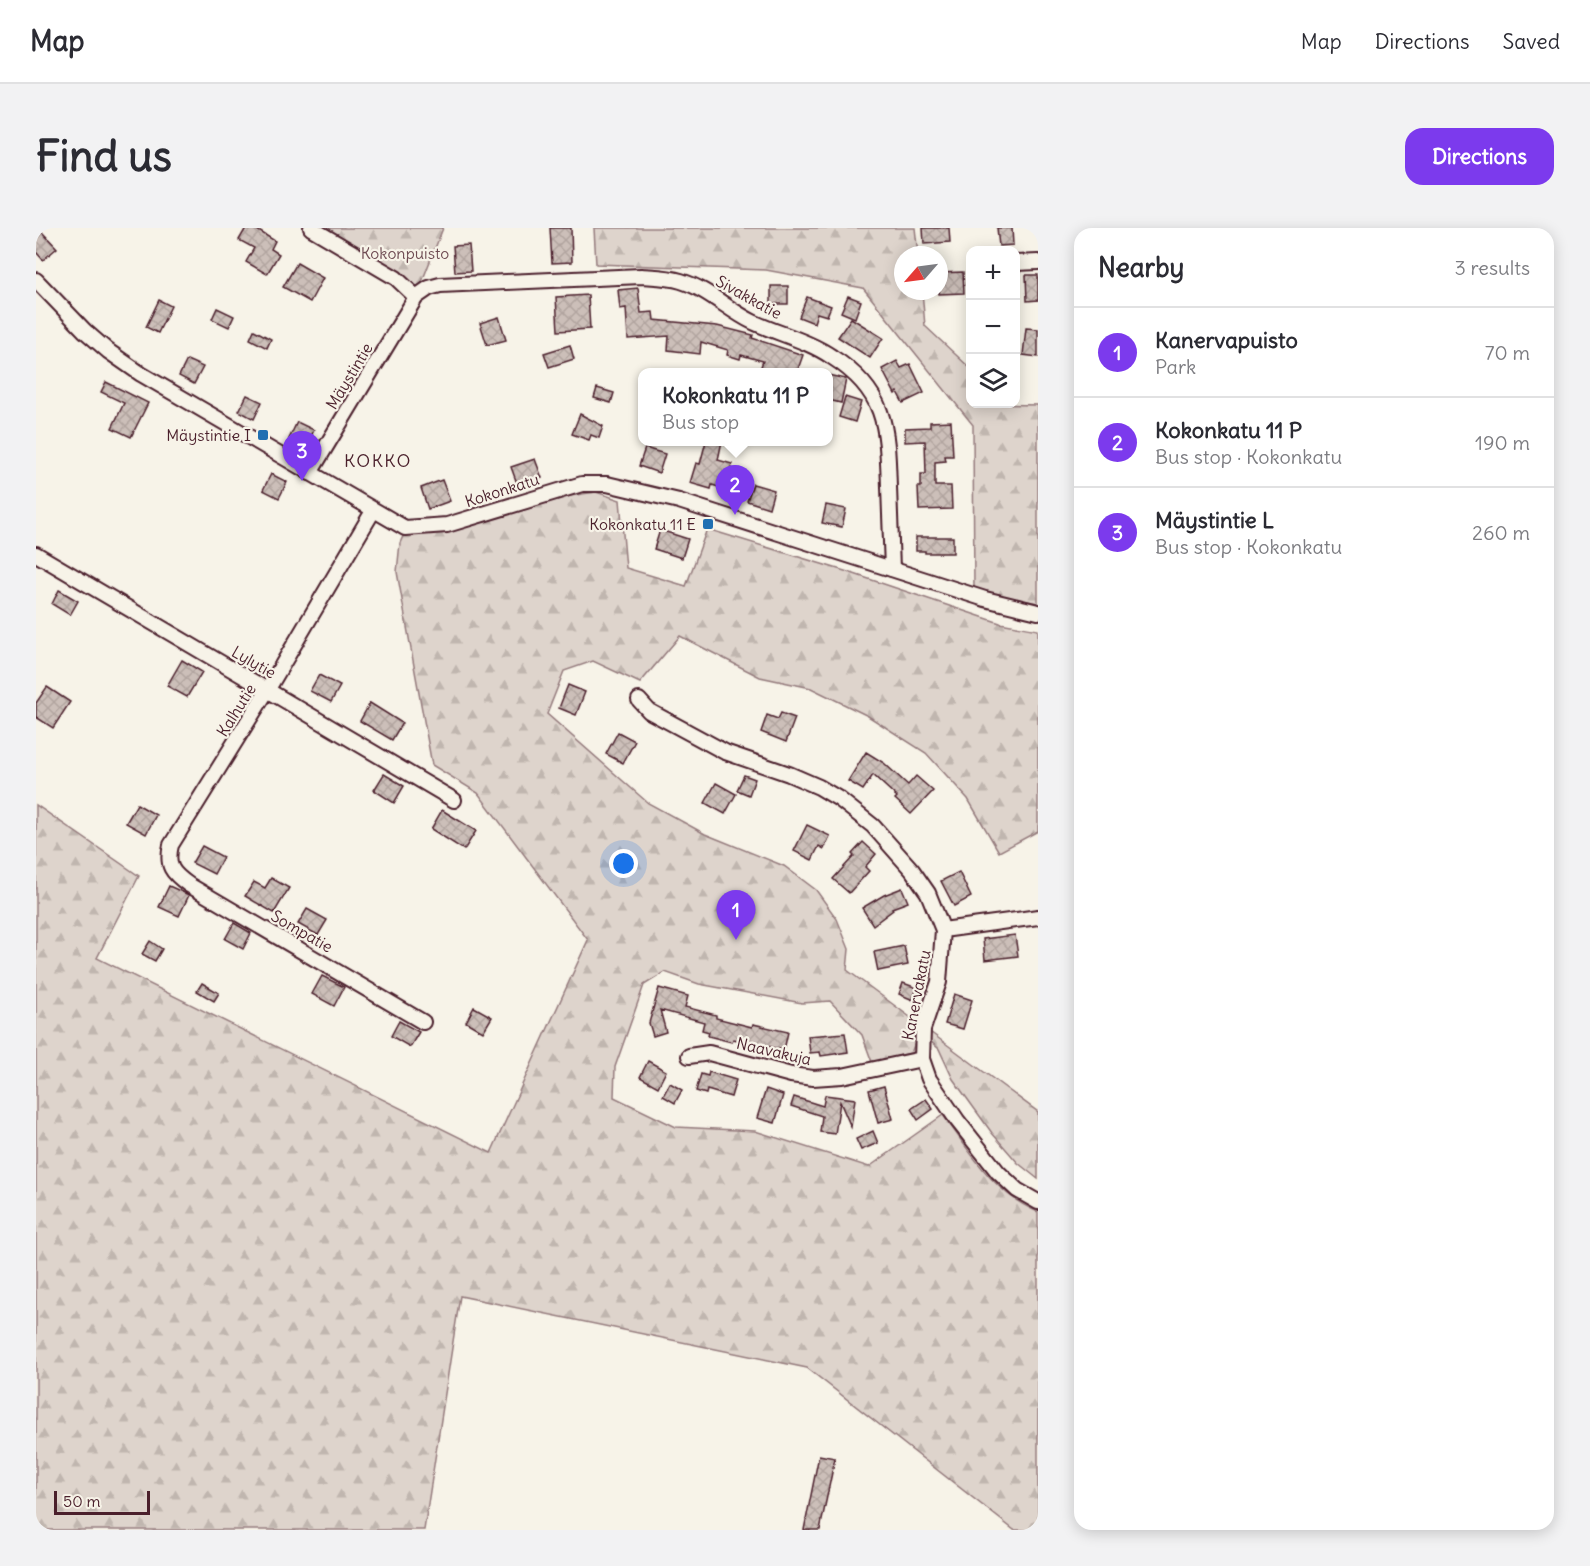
<!DOCTYPE html>
<html lang="en">
<head>
<meta charset="utf-8">
<style>
  :root { --surface:#fff; --page:#f2f2f3; --text:#2b2b33; --muted:#7c7c81; --line:#e1e1e2; --accent:#7c3aed }
  body { margin:0; font-family:Delius,sans-serif; background:var(--page); color:var(--text) }
  .controls { position:absolute; right:18px; top:18px; display:grid; overflow:hidden; border-radius:12px; box-shadow:0 3px 15px #0003 }
  .controls button { width:54px; height:54px; display:grid; place-items:center; padding:0; border:0; border-bottom:2px solid var(--line); background:var(--surface); color:var(--text); font:30px sans-serif }
  .compass { position:absolute; left:858px; top:18px; width:54px; height:54px; border-radius:50%; background:var(--surface); box-shadow:0 3px 15px #0003; rotate:242deg }
  .scale { position:absolute; left:18px; bottom:15px; width:96px; box-sizing:border-box; padding-left:6px; border:3px solid #4a1f2b; border-top:0; font-size:16px; line-height:21px; white-space:nowrap; color:#4a1f2b; -webkit-text-stroke:4px #f7f3e8; paint-order:stroke }
  .you { position:absolute; left:588px; top:636px; width:21px; height:21px; margin:-15px; border:4px solid #fff; border-radius:50%; background:#1a73e8; box-shadow:0 0 0 9px #1a73e833 }
  .badge { display:grid; place-items:center; width:39px; height:39px; border-radius:50%; background:var(--accent); color:#fff; font-size:20px; font-weight:700 }
  .pin { position:absolute; translate:-50% -50px; filter:drop-shadow(0 2px 3px #0008) }
  .pin::after { content:''; position:absolute; top:32px; width:21px; height:18px; background:inherit; clip-path:polygon(0 0,100% 0,50% 100%) }
  .popup { position:absolute; left:602px; top:140px; width:195px; height:78px; box-sizing:border-box; display:grid; place-content:center; border-radius:12px; background:var(--surface); filter:drop-shadow(0 2px 4px #0005); font-size:20px; white-space:nowrap; color:var(--muted) }
  .popup b { font-size:22px; color:var(--text) }
  .popup::after { content:''; position:absolute; left:50%; top:100%; margin-left:-12px; border:12px solid transparent; border-top-color:var(--surface) }
  .list { margin:0; padding:0; list-style:none }
  h2 { display:flex; justify-content:space-between; align-items:center; height:78px; margin:0; padding:0 24px; font-size:26px }
  h2 small { font-size:20px; font-weight:400; color:var(--muted) }
  .list li { display:grid; grid-template-columns:39px 1fr auto; gap:18px; align-items:center; box-sizing:border-box; height:90px; padding:0 24px; border-top:2px solid var(--line) }
  .list b { display:block; font-size:22px; white-space:nowrap }
  .list p { margin:0; font-size:20px; white-space:nowrap; color:var(--muted) }
  .list em { font-size:20px; font-style:normal; color:var(--muted) }
  .icon { flex:none; width:33px; height:33px; fill:none; stroke:currentColor; stroke-width:2; stroke-linecap:round; stroke-linejoin:round }
  .map { position:relative; flex:none; width:1002px; height:1302px; overflow:hidden; border-radius:18px }
  header { display:flex; align-items:center; gap:36px; box-sizing:border-box; height:84px; padding:0 30px; background:var(--surface); border-bottom:2px solid var(--line) }
  header strong { font-size:28px }
  nav { display:flex; gap:33px; margin-inline-start:auto; font-size:21px }
  .intro { display:flex; align-items:center; justify-content:space-between; box-sizing:border-box; height:144px; padding:0 36px }
  h1 { margin:0; font-size:42px }
  .button { padding:15px 27px; border-radius:18px; background:var(--accent); color:#fff; font-size:21px; font-weight:700 }
  main { display:flex; gap:36px; padding:0 36px }
  aside { flex:1; background:var(--surface); border-radius:18px; box-shadow:0 3px 15px #0003 }
  .map>svg:first-child { display:block }
  .forest { fill:url(#forest-firs); stroke:#947a7c; stroke-width:1.5 }
  .building { fill:url(#building-cross-hatch); stroke:#4a1f2b; stroke-width:1.5 }
  .lines { fill:none; stroke-linecap:round; stroke-linejoin:round }
  .street-casing { stroke:#4a1f2b; stroke-width:18 }
  .street { stroke:#f7f3e8; stroke-width:14 }
  .poi-dot { fill:#1f6fb2; stroke:#f7f3e8; stroke-width:2 }
  .labels { text-anchor:middle; dominant-baseline:central; stroke-width:4.5; stroke-linejoin:round; paint-order:stroke }
  .park-label { font-size:16px; fill:#6f4c53; stroke:#f7f3e8 }
  .street-label { font-size:16px; fill:#4a1f2b; stroke:#f7f3e8 }
  .poi-label { font-size:16px; fill:#4a1f2b; stroke:#f7f3e8; text-anchor:end }
  .neighbourhood-label { font-size:18px; letter-spacing:1.5px; fill:#4a1f2b; stroke:#f7f3e8 }
</style>
</head>
<body>
<header>
<strong>Map</strong>
<nav><a>Map</a><a>Directions</a><a>Saved</a></nav>
</header>
<div class="intro"><h1>Find us</h1><a class="button">Directions</a></div>
<main>
<div class="map">
<svg width="1002" height="1302" viewBox="0 0 1002 1302">
  <defs>
    <pattern id="forest-firs" width="22" height="20" patternUnits="userSpaceOnUse" patternTransform="scale(1.5)"><rect width="22" height="20" fill="#ded4cc"/><path d="M5 1l3.5 6h-7zM16 11l3.5 6h-7z" fill="#c0b6af"/></pattern>
    <pattern id="building-cross-hatch" width="8" height="8" patternUnits="userSpaceOnUse" patternTransform="scale(1.5)"><rect width="8" height="8" fill="#ccbfb9"/><path d="M0 0l8 8M0 8l8-8" fill="none" stroke="#b1a49f"/></pattern>
  </defs>
  <rect width="100%" height="100%" fill="#f7f3e8"/>
  <filter id="ink" filterUnits="userSpaceOnUse"><feTurbulence type="fractalNoise" baseFrequency=".0167" numOctaves="2"/><feDisplacementMap in="SourceGraphic" scale="12" xChannelSelector="R" yChannelSelector="G"/><feConvolveMatrix kernelMatrix="1 2 1 2 8 2 1 2 1" color-interpolation-filters="sRGB"/></filter>
  <g filter="url(#ink)">
    <!-- forest -->
    <g class="forest">
      <polygon points="275,0 407,0 380,69"/>
      <polygon points="558,0 879,0 882,27 867,27 867,63 886,63 889,98 934,140 934,176 1002,177 1002,375 938,363 937,197 827,60 730,42 560,36"/>
      <path d="M560 264 584 272 590 340 650 358 671 301 812 344 964 395 1002 402V603L963 624 932 571 890 525 832 488 775 460 724 449 644 408 604 455 557 433 528 443 511 486 612 575 669 606 748 638 780 662 801 691 813 721 811 742 882 795 880 812 875 825 836 834 826 807 794 773 766 775 663 756 629 744 608 757 579 839 578 869 640 899 719 903 833 939 907 887C934 924 958 966 1002 984V1302H978L771 1140 424 1068 388 1302H0V577L103 648 61 730 455 925 552 712 442 565 396 537 361 344 364 315 368 306C399 308 425 298 455 290 489 279 524 268 560 264Z"/>
      <polygon points="894,804 1002,884 1002,951 982,935 956,905 917,851 903,821 893,812"/>
    </g>
    <!-- building -->
    <g class="building">
      <polygon points="210,0 218,0 239,13 235,21 243,26 231,46 210,34 218,20 203,12"/>
      <polygon points="514,0 535,0 536,34 516,35"/>
      <polygon points="887,0 913,0 914,14 888,16"/>
      <polygon points="961,0 976,0 977,17 963,18"/>
      <polygon points="6,4 21,20 7,32 0,24 0,9"/>
      <polygon points="433,17 435,43 419,44 417,18"/>
      <polygon points="261,35 287,50 274,74 247,59"/>
      <polygon points="927,44 928,65 903,66 903,45"/>
      <polygon points="990,47 1002,47 1002,72 991,73"/>
      <rect x="735" y="58" width="17" height="18"/>
      <polygon points="602,60 605,85 617,84 618,92 681,98 717,107 716,110 767,127 761,144 746,141 745,144 723,144 727,133 705,127 704,131 691,127 692,122 665,114 664,126 632,122 633,108 592,111 590,80 584,81 582,62"/>
      <polygon points="552,67 554,101 522,103 520,69"/>
      <polygon points="812,68 825,73 819,90 805,84"/>
      <polygon points="771,69 795,78 791,88 781,85 778,95 763,89"/>
      <polygon points="123,72 135,78 122,105 110,99"/>
      <polygon points="181,80 198,88 193,99 176,91"/>
      <polygon points="463,89 470,112 451,117 444,95"/>
      <polygon points="815,90 847,110 834,130 802,109"/>
      <polygon points="990,100 1002,101 1002,129 987,127"/>
      <polygon points="218,102 235,111 231,120 214,111"/>
      <polygon points="534,117 538,131 513,139 508,125"/>
      <polygon points="151,132 167,139 158,156 143,148"/>
      <polygon points="861,133 865,140 874,136 888,165 867,175 861,164 859,166 846,141"/>
      <polygon points="792,147 810,151 805,175 792,172"/>
      <polygon points="70,154 112,175 95,209 76,200 88,175 65,164"/>
      <polygon points="561,160 578,165 575,175 558,170"/>
      <polygon points="211,167 226,174 218,191 203,183"/>
      <polygon points="809,169 825,174 819,194 803,189"/>
      <polygon points="544,186 567,198 563,210 555,207 553,212 536,206"/>
      <polygon points="915,193 917,228 909,228 910,233 899,234 899,258 915,258 916,281 883,282 882,259 885,259 885,246 890,246 889,213 869,214 869,200 894,199 894,194"/>
      <polygon points="261,194 278,202 270,219 253,211"/>
      <polygon points="670,213 686,213 682,232 696,236 689,261 676,257 675,261 654,255 660,235 664,236"/>
      <polygon points="609,220 629,226 623,245 603,238"/>
      <polygon points="499,231 506,250 482,258 475,239"/>
      <polygon points="235,246 251,254 243,270 227,262"/>
      <polygon points="406,252 414,273 392,281 385,260"/>
      <polygon points="717,256 738,262 733,280 711,273"/>
      <polygon points="790,277 810,281 806,299 786,295"/>
      <polygon points="624,302 652,311 646,330 618,321"/>
      <polygon points="880,309 917,309 917,325 889,325 889,323 880,323"/>
      <polygon points="23,362 42,373 34,387 16,376"/>
      <polygon points="146,432 166,444 151,469 131,458"/>
      <polygon points="283,447 304,458 295,474 274,463"/>
      <polygon points="532,457 549,464 540,487 523,480"/>
      <polygon points="11,459 34,474 17,500 0,489 0,475"/>
      <polygon points="334,475 366,495 356,512 324,493"/>
      <polygon points="745,485 759,490 750,514 725,504 731,487 742,491"/>
      <polygon points="582,504 599,513 587,535 570,526"/>
      <polygon points="830,524 848,535 872,557 880,548 897,563 875,586 859,571 861,569 837,547 827,562 812,553"/>
      <polygon points="348,546 368,558 358,575 338,562"/>
      <polygon points="708,547 719,551 713,567 701,562"/>
      <polygon points="680,555 700,566 689,586 669,575"/>
      <polygon points="101,576 120,587 110,606 90,595"/>
      <polygon points="406,582 440,603 428,622 395,601"/>
      <polygon points="771,597 794,608 788,621 783,618 776,632 758,623"/>
      <polygon points="827,614 840,626 829,639 833,643 813,665 797,651 818,628 816,626"/>
      <polygon points="166,618 187,629 178,646 156,635"/>
      <polygon points="923,644 935,669 918,678 905,653"/>
      <polygon points="235,650 253,660 238,685 209,668 218,654 229,660"/>
      <polygon points="133,658 153,667 143,688 123,679"/>
      <polygon points="866,660 872,674 856,680 857,682 837,697 826,680 848,667"/>
      <polygon points="271,681 291,692 282,707 262,696"/>
      <polygon points="198,695 215,705 207,721 189,711"/>
      <polygon points="979,707 982,728 949,732 947,711"/>
      <polygon points="114,713 126,721 119,733 106,726"/>
      <polygon points="868,718 872,737 842,743 838,724"/>
      <polygon points="286,748 308,759 298,778 276,766"/>
      <polygon points="166,755 183,765 178,773 161,763"/>
      <polygon points="867,755 881,760 877,772 863,766"/>
      <polygon points="623,760 652,768 649,779 680,787 680,790 716,799 717,796 752,804 748,822 697,811 696,814 672,808 673,804 666,802 668,794 624,782 630,804 617,808 613,795"/>
      <polygon points="918,766 936,772 927,801 909,796"/>
      <polygon points="438,779 456,789 447,804 430,794"/>
      <polygon points="363,793 383,804 374,819 355,808"/>
      <polygon points="809,805 812,824 785,828 784,824 774,825 772,808"/>
      <polygon points="612,833 630,843 622,859 604,849"/>
      <polygon points="673,844 700,852 695,869 671,862 670,866 660,863 665,846 672,848"/>
      <polygon points="634,855 646,862 639,875 627,868"/>
      <polygon points="848,858 857,891 842,895 833,862"/>
      <polygon points="730,861 747,867 739,895 721,890"/>
      <polygon points="789,867 819,871 815,899 804,874 799,906 784,904 786,888 755,878 758,869 787,878"/>
      <polygon points="890,871 897,881 882,892 875,881"/>
      <polygon points="837,903 842,915 825,922 820,911"/>
      <polygon points="783,1227 799,1230 784,1302 768,1302"/>
    </g>
    <g class="lines">
      <defs>
        <g id="street">
          <polyline points="275,0 360,50 380,69"/>
          <polyline points="980,35 1002,34"/>
          <polyline points="0,52 49,103 72,123 105,146 369,300 411,297 546,256 571,256 643,273 949,371 1002,384"/>
          <path d="M274 245 380 69 393 60 404 57 605 48C618 49 632 49 645 53 672 61 692 82 717 94 743 106 773 113 796 129 851 164 851 199 853 259 854 286 855 314 856 341"/>
          <path d="M337 283 232 461 135 617C130 638 136 645 153 657L387 794"/>
          <polyline points="0,326 418,572"/>
          <polyline points="603,472 613,483 689,524 753,546 783,559 803,571 837,598 876,642 892,665 907,702 903,754 887,801 886,831 893,851 921,892 962,944 981,962 1002,974"/>
          <polyline points="907,702 1002,689"/>
          <polyline points="653,828 673,825 755,847 777,850 806,848 886,831"/>
        </g>
      </defs>
      <!-- street casing -->
      <use href="#street" class="street-casing"/>
      <!-- street -->
      <use href="#street" class="street"/>
    </g>
  </g>
  <!-- markers -->
  <g class="poi-dot">
    <rect x="221" y="201" width="12" height="12" rx="3"/>
    <rect x="666" y="290" width="12" height="12" rx="3"/>
  </g>
  <g class="labels">
    <!-- park labels -->
    <g class="park-label">
      <text x="369" y="25">Kokonpuisto</text>
    </g>
    <!-- street labels -->
    <g class="street-label">
      <text transform="translate(713 69) rotate(29)">Sivakkatie</text>
      <text transform="translate(313 148) rotate(-59)">Mäystintie</text>
      <text transform="translate(466 262) rotate(-18)">Kokonkatu</text>
      <text transform="translate(218 434) rotate(30)">Lylytie</text>
      <text transform="translate(200 482) rotate(-58)">Kalhutie</text>
      <text transform="translate(266 703) rotate(30)">Sompatie</text>
      <text transform="translate(880 767) rotate(-79)">Kanervakatu</text>
      <text transform="translate(738 823) rotate(13)">Naavakuja</text>
    </g>
    <!-- poi labels -->
    <g class="poi-label">
      <text x="215" y="207">Mäystintie I</text>
      <text x="660" y="296">Kokonkatu 11 E</text>
    </g>
    <!-- neighbourhood labels -->
    <g class="neighbourhood-label">
      <text x="342" y="232">KOKKO</text>
    </g>
  </g>
</svg>
<div class="controls">
<button>+</button>
<button>−</button>
<button><svg class="icon" aria-label="layers" viewBox="0 0 24 24"><path d="M12 4l9 5-9 5-9-5zM3 14l9 5 9-5"/></svg></button>
</div>
<svg class="compass" viewBox="-18 -18 36 36"><path d="M0-13l5 13h-10z" fill="#e53935"/><path d="M0 13l5-13h-10z" fill="#7c7c81"/></svg>
<div class="scale">50 m</div>
<div class="you"></div>
<div class="pin badge" style="left:700px;top:712px">1</div>
<div class="pin badge" style="left:699px;top:287px">2</div>
<div class="popup"><b>Kokonkatu 11 P</b>Bus stop</div>
<div class="pin badge" style="left:266px;top:253px">3</div>
</div>
<aside>
<h2>Nearby<small>3 results</small></h2>
<ul class="list">
<li><span class="badge">1</span><div><b>Kanervapuisto</b><p>Park</p></div><em>70 m</em></li>
<li><span class="badge">2</span><div><b>Kokonkatu 11 P</b><p>Bus stop · Kokonkatu</p></div><em>190 m</em></li>
<li><span class="badge">3</span><div><b>Mäystintie L</b><p>Bus stop · Kokonkatu</p></div><em>260 m</em></li>
</ul>
</aside>
</main>
</body>
</html>
